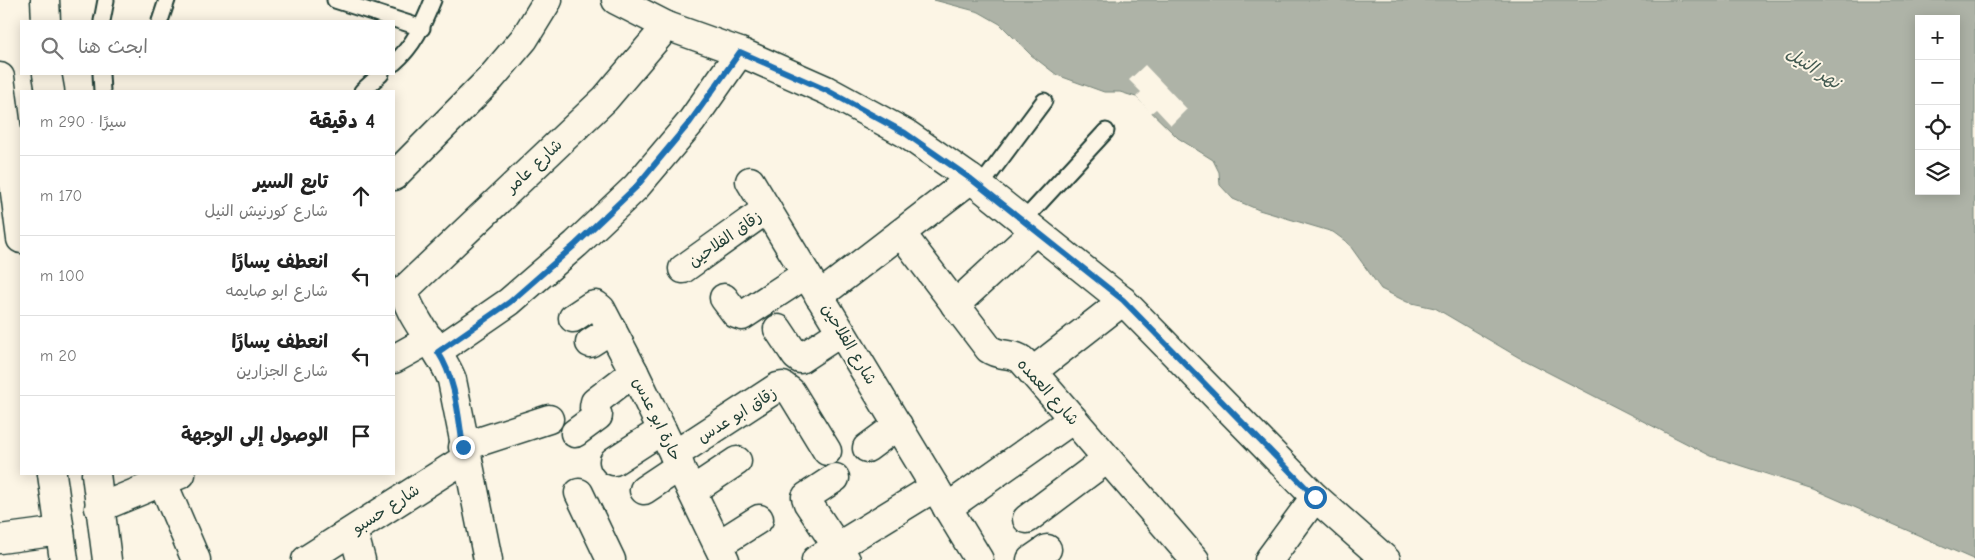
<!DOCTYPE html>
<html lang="ar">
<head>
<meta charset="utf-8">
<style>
  :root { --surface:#fff; --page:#f6f6f6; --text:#222; --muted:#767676; --line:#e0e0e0 }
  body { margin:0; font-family:"Comic Neue","Playpen Sans Arabic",sans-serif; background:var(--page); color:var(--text); direction:rtl }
  .controls { position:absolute; right:15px; top:15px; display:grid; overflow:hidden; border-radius:0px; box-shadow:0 2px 12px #0003 }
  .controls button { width:45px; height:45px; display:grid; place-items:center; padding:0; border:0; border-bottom:1px solid var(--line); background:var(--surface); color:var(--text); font:25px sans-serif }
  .stop { position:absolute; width:15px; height:15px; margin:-11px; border:4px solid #1f6fb2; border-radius:50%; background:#fff }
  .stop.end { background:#1f6fb2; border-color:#fff; box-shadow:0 1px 5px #0008 }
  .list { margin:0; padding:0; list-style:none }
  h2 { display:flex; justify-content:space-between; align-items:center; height:65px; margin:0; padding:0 20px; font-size:21px }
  h2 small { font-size:16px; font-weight:400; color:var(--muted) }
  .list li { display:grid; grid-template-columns:32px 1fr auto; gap:15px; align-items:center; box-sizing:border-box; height:80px; padding:0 20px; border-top:1px solid var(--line) }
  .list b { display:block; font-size:19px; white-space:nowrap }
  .list p { margin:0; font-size:16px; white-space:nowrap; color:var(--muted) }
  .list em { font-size:16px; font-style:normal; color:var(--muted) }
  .icon { flex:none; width:28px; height:28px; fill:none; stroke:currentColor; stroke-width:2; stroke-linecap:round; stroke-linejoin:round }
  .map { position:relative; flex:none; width:1975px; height:560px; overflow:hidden; direction:ltr }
  .search { position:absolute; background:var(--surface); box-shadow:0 2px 12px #0003; left:20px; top:20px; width:375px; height:55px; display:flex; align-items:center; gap:12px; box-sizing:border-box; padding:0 18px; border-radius:0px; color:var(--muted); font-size:19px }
  .panel { position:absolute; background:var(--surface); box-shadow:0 2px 12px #0003; left:20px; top:90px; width:375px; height:385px; border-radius:0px; direction:rtl }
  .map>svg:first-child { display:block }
  .water { fill:#aeb3a7; stroke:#758479; fill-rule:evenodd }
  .pier { fill:#fcf5e5 }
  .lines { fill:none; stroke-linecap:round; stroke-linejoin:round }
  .lane-casing { stroke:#1f3d34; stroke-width:19 }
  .street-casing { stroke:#1f3d34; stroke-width:31 }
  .highway-casing { stroke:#1f3d34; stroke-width:31 }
  .lane { stroke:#fcf5e5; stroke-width:15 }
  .street { stroke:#fcf5e5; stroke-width:28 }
  .highway { stroke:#fcf5e5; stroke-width:28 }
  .route { stroke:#1f6fb2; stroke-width:6 }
  .labels { text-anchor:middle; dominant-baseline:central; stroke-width:4; stroke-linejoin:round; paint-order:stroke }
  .street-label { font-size:16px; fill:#1f3d34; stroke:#fcf5e5 }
  .water-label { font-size:18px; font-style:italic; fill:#435a51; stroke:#fcf5e5 }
</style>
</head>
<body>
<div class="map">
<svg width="1975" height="560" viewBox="0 0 1975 560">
  <rect width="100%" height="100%" fill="#fcf5e5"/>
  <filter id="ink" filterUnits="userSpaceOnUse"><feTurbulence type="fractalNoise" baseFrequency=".02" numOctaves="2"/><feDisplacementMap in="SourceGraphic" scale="10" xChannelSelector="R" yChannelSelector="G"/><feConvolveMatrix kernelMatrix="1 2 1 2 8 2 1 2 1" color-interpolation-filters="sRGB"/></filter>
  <g filter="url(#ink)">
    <!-- water -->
    <path class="water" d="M934 0H1975V560L1813 489 1711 456 1518 357 1435 308 1407 302 1381 289 1348 243 1333 232 1259 210 1233 199 1220 185 1219 172 1213 160 1178 138 1136 97 1120 92H1104L1057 75 1031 55 1000 24 979 12ZM1919 19H1956V191H1919Z"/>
    <!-- pier -->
    <polygon class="pier" points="1145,65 1187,109 1171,125 1156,109 1151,113 1136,97 1141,92 1129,80"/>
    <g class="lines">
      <defs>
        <g id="lane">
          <polyline points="335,0 422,28"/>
          <polyline points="102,21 106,0"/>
          <polyline points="160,21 167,0"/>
          <path d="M394 63C414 45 423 25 433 0"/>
          <polyline points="101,74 102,91"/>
          <polyline points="362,91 381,74"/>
          <polyline points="980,187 1044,101"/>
          <polyline points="1023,221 1106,131"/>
        </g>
        <g id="street">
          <polyline points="616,0 667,26 740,52 826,90 905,133 971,179 1123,301 1315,497 1386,560"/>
          <polyline points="394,176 491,78 524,39 548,0"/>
          <polyline points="750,181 979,560"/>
          <path d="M901 233 989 349C1000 357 1011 352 1022 360L1195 560"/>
          <polyline points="683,269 767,209"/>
          <polyline points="819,296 971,179"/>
          <polyline points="724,298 736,314 742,316 806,274"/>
          <polyline points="955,305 1035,231"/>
          <polyline points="573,318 591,306 596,305 601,309 634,372 725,560"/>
          <polyline points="778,329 796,356 800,359 841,332"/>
          <polyline points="590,343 612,329"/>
          <polyline points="438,351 509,302 576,244 636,187 691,122 740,52"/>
          <polyline points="394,359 430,339"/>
          <polyline points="1032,372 1123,301"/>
          <polyline points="575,433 598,416 594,407 595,402 634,372"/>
          <polyline points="463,447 549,419"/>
          <polyline points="867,448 898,425"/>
          <polyline points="674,455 778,387 783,386 791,392 827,451"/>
          <polyline points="614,461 662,430"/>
          <polyline points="835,478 806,497 808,503 846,560"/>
          <polyline points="163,483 196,560"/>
          <polyline points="644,490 680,466"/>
          <polyline points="692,491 737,461"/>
          <polyline points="579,493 611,560"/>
          <polyline points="99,508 181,474"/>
          <polyline points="947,508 1073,419"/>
          <polyline points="1027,519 1107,459"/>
          <polyline points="353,531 361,560"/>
          <polyline points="0,539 60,531"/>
          <polyline points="718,545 759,519"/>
          <polyline points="306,560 466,458"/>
          <path d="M488 560 452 380C443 353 403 310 405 289L605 99 667 26"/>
          <polyline points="816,560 935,487"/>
          <polyline points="1031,560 1047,549"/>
          <polyline points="1269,560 1315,497"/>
        </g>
        <g id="highway">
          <polyline points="45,0 46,21"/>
          <polyline points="47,74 50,91"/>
          <polyline points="0,77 21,239"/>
          <polyline points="52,474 64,560"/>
          <polyline points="96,474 107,560"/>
        </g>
      </defs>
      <!-- lane casing -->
      <use href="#lane" class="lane-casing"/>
      <!-- street casing -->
      <use href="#street" class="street-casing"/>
      <!-- highway casing -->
      <use href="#highway" class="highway-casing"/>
      <!-- lane -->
      <use href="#lane" class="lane"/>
      <!-- street -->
      <use href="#street" class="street"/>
      <!-- highway -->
      <use href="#highway" class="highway"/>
    </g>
  </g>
  <g class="lines" filter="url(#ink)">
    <!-- route -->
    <path class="route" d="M463 447C458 414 456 380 438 352L510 302 576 244 636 187 690 122 740 52 826 90 905 133 971 179 1123 300 1315 497"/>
  </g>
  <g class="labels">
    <!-- street labels -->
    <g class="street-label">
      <text transform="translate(534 166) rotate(-43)">شارع عامر</text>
      <text transform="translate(725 239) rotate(-35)">زقاق الفلاحين</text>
      <text transform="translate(849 344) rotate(59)">شارع الفلاحين</text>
      <text transform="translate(1048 392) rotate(48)">شارع العمده</text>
      <text transform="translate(737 415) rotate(-32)">زقاق ابو عدس</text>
      <text transform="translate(657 419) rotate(64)">حارة ابو عدس</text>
      <text transform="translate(386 509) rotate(-33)">شارع حسبو</text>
    </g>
    <!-- water labels -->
    <g class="water-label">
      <text transform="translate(1813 68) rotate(33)">نهر النيل</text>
    </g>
  </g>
</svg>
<div class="controls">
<button>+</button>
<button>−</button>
<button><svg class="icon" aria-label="locate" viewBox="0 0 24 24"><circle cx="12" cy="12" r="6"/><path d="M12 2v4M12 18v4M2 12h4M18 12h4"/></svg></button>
<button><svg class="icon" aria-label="layers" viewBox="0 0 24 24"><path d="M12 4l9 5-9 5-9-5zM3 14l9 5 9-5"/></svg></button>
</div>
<div class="stop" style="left:1315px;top:497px"></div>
<div class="stop end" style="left:463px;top:447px"></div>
<div class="search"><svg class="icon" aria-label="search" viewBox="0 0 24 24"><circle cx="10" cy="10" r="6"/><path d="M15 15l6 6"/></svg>ابحث هنا</div>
<section class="panel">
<h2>4 دقيقة<small>سيرًا · 290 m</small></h2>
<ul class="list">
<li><svg class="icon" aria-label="ahead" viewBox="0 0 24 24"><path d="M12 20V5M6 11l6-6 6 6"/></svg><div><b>تابع السير</b><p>شارع كورنيش النيل</p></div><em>170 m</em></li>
<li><svg class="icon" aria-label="left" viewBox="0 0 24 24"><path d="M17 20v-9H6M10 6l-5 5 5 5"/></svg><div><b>انعطف يسارًا</b><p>شارع ابو صايمه</p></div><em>100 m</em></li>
<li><svg class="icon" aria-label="left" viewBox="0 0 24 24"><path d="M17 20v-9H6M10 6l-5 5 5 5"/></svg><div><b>انعطف يسارًا</b><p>شارع الجزارين</p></div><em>20 m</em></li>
<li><svg class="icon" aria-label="arrive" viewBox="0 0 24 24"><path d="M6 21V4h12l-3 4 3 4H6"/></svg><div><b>الوصول إلى الوجهة</b></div></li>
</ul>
</section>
</div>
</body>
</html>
